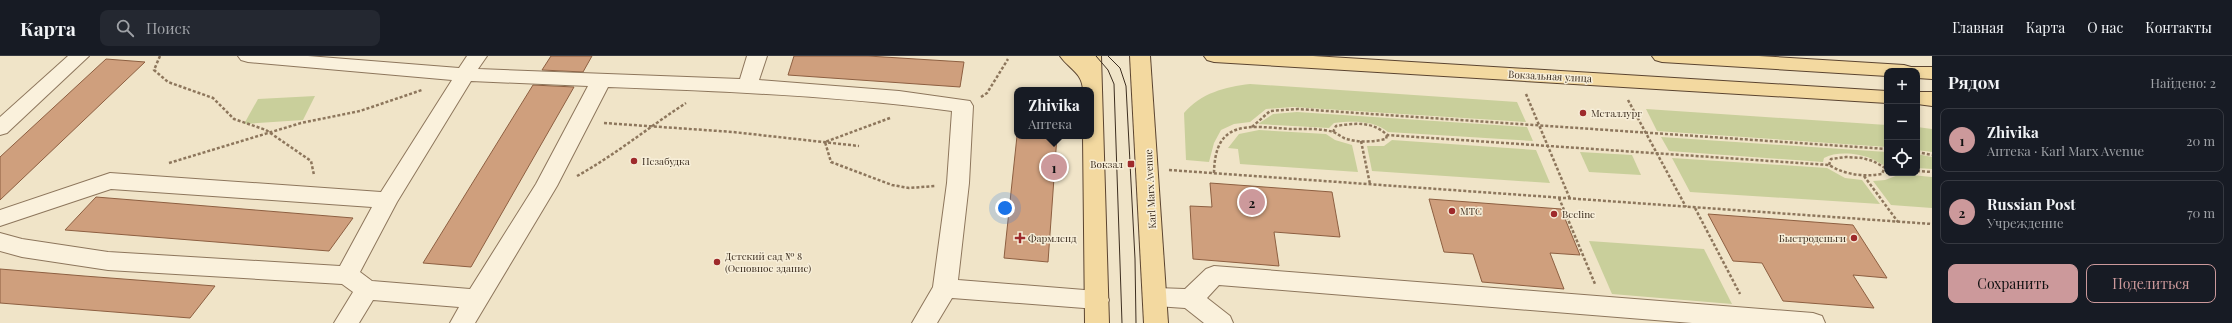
<!DOCTYPE html>
<html lang="ru">
<head>
<meta charset="utf-8">
<style>
  :root { --surface:#171b24; --page:#242831; --text:#f1f3f6; --muted:#9ea1a6; --line:#363941; --accent:#cc999b }
  body { margin:0; font-family:"Playfair Display",serif; background:var(--page); color:var(--text) }
  .controls { position:absolute; right:12px; top:12px; display:grid; overflow:hidden; border-radius:8px; box-shadow:0 2px 6px #0003 }
  .controls button { width:36px; height:36px; display:grid; place-items:center; padding:0; border:0; border-bottom:1px solid var(--line); background:var(--surface); color:var(--text); font:20px sans-serif }
  .you { position:absolute; left:1005px; top:152px; width:14px; height:14px; margin:-10px; border:3px solid #fff; border-radius:50%; background:#1a73e8; box-shadow:0 0 0 6px #1a73e833 }
  .badge { display:grid; place-items:center; width:26px; height:26px; border-radius:50%; background:var(--accent); color:#111; font-size:13px; font-weight:700 }
  .pin { position:absolute; translate:-50% -50%; border:2px solid #fff; box-shadow:0 1px 4px #0006 }
  .popup { position:absolute; left:1014px; top:31px; width:80px; height:52px; box-sizing:border-box; display:grid; place-content:center; border-radius:8px; background:var(--surface); filter:drop-shadow(0 1px 3px #0005); font-size:13px; white-space:nowrap; color:var(--muted) }
  .popup b { font-size:15px; color:var(--text) }
  .popup::after { content:''; position:absolute; left:50%; top:100%; margin-left:-8px; border:8px solid transparent; border-top-color:var(--surface) }
  .list { margin:0; padding:0; list-style:none }
  h2 { display:flex; justify-content:space-between; align-items:center; height:52px; margin:0; padding:0 16px; font-size:17px }
  h2 small { font-size:13px; font-weight:400; color:var(--muted) }
  .list li { display:grid; grid-template-columns:26px 1fr auto; gap:12px; align-items:center; box-sizing:border-box; height:64px; margin:0 8px 8px; padding:0 8px; border:1px solid var(--line); border-radius:8px }
  .list b { display:block; font-size:15px; white-space:nowrap }
  .list p { margin:0; font-size:13px; white-space:nowrap; color:var(--muted) }
  .list em { font-size:13px; font-style:normal; color:var(--muted) }
  .actions { display:flex; gap:8px; padding:12px 16px }
  .actions a { flex:1; padding:9px 0; border:1px solid var(--accent); border-radius:8px; text-align:center; font-size:14px; color:var(--accent) }
  .actions .main { background:var(--accent); color:#111 }
  .icon { flex:none; width:22px; height:22px; fill:none; stroke:currentColor; stroke-width:2; stroke-linecap:round; stroke-linejoin:round }
  .map { position:relative; flex:none; width:1932px; height:267px; overflow:hidden }
  header { display:flex; align-items:center; gap:24px; box-sizing:border-box; height:56px; padding:0 20px; background:var(--surface); border-bottom:1px solid var(--line) }
  header strong { font-size:19px }
  nav { display:flex; gap:22px; margin-inline-start:auto; font-size:14px }
  .search { width:280px; height:36px; background:var(--page); display:flex; align-items:center; gap:10px; box-sizing:border-box; padding:0 14px; border-radius:8px; color:var(--muted); font-size:15px }
  main { display:flex }
  aside { flex:1; background:var(--surface) }
  .map>svg:first-child { display:block }
  .green { fill:#c9cf9b }
  .building { fill:#cf9f7d; stroke:#8d5f41 }
  .lines { fill:none; stroke-linecap:round; stroke-linejoin:round }
  .minor-casing { stroke:#8d765c; stroke-width:2 }
  .major-casing { stroke:#5b4430; stroke-width:2 }
  .path { stroke:#8d765c; stroke-width:2.5; stroke-dasharray:3 2; stroke-linecap:butt }
  .minor { fill:#faf1dc; fill-rule:evenodd }
  .major { fill:#f3d9a0; fill-rule:evenodd }
  .tram { stroke:#3d2e20; stroke-width:1 }
  .poi-dot { fill:#9e2a2b; stroke:#f7eed8; stroke-width:1.5 }
  .labels { text-anchor:middle; dominant-baseline:central; stroke-width:3; stroke-linejoin:round; paint-order:stroke }
  .street-label { font-size:10px; fill:#3d2e20; stroke:#f7eed8 }
  .poi-label { font-size:10px; fill:#3d2e20; stroke:#f7eed8; text-anchor:start }
</style>
</head>
<body>
<header>
<strong>Карта</strong>
<div class="search"><svg class="icon" aria-label="search" viewBox="0 0 24 24"><circle cx="10" cy="10" r="6"/><path d="M15 15l6 6"/></svg>Поиск</div>
<nav><a>Главная</a><a>Карта</a><a>О нас</a><a>Контакты</a></nav>
</header>
<main>
<div class="map">
<svg width="1932" height="267" viewBox="0 0 1932 267">
  <rect width="100%" height="100%" fill="#f0e4c8"/>
  <!-- green -->
  <g class="green">
    <path d="M1250 28 1517 46 1526 66 1293 51 1266 53 1250 66 1234 68 1221 74 1214 87 1209 106 1186 104 1184 57C1201 37 1225 31 1250 28Z"/>
    <polygon points="315,40 303,64 244,68 258,43"/>
    <polygon points="1646,53 1887,69 1887,91 1657,75"/>
    <path d="M1297 56 1527 71 1533 85 1388 76C1374 64 1351 65 1334 67L1329 72 1258 68 1273 58Z"/>
    <polygon points="1917,71 1932,73 1932,96 1917,94"/>
    <polygon points="1259,74 1326,78 1335,84 1352,89 1358,116 1240,108 1238,93 1228,92 1239,78"/>
    <path d="M1661 81 1887 96V110C1881 109 1876 104 1870 102 1857 97 1836 95 1824 102L1823 106 1669 95Z"/>
    <polygon points="1392,84 1536,94 1550,127 1372,115 1367,90 1384,90"/>
    <polygon points="1580,96 1632,99 1641,119 1589,116"/>
    <polygon points="1917,98 1932,101 1932,113 1917,112"/>
    <polygon points="1672,102 1827,112 1845,122 1862,124 1880,148 1690,136"/>
    <polygon points="1901,118 1932,121 1932,152 1891,149 1873,125 1885,124"/>
    <polygon points="1589,185 1704,193 1732,248 1612,238"/>
  </g>
  <!-- building -->
  <g class="building">
    <polygon points="551,0 592,0 583,16 542,14"/>
    <polygon points="794,0 868,0 964,6 960,31 788,19"/>
    <polygon points="106,3 145,6 0,144 0,101"/>
    <polygon points="533,29 574,31 471,211 423,207"/>
    <polygon points="1017,80 1057,80 1048,206 1004,202"/>
    <polygon points="1210,127 1332,136 1340,181 1274,176 1279,210 1193,203 1190,150 1212,151"/>
    <polygon points="96,141 353,162 329,195 65,174"/>
    <polygon points="1429,143 1561,153 1580,199 1550,197 1564,233 1482,226 1473,198 1444,196"/>
    <polygon points="1708,158 1853,169 1887,222 1853,219 1874,252 1783,245 1762,207 1733,205"/>
    <polygon points="0,213 84,220 215,230 190,262 0,247"/>
  </g>
  <g class="lines">
    <defs>
      <g id="minor">
        <polygon points="68,0 89,0 7,77 0,79 0,61"/>
        <path d="M238 0H308L459 12 467 0H487L478 13 740 23 747 0H767L759 24 899 35 970 45 973 50 969 127 958 224 1097 235 1106 237 1109 244 1106 251 1097 253 952 242 937 267H912L933 231 947 127 952 55C838 40 723 35 608 31L557 130 475 267H450L459 251 373 244 359 267H334L353 236 342 228 108 214 22 201 0 195V177L22 183 108 196 340 210 372 151 111 133 0 170V154L110 117 381 136 452 24 248 6 241 4ZM471 25 588 30 536 128 470 233 372 225 360 216 397 146Z"/>
        <polygon points="1214,210 1813,257 1822,260 1825,267 1692,267 1219,229 1207,242 1230,260 1233,267 1204,267 1185,252 1156,250 1147,248 1144,241 1147,234 1156,232 1185,233 1206,213"/>
      </g>
      <g id="major">
        <path d="M1060 0H1101L1109 267H1085L1083 80H1091V34H1083C1082 16 1069 13 1060 0Z"/>
        <polygon points="1130,0 1150,0 1168,267 1144,267"/>
        <polygon points="1204,0 1313,0 1887,35 1887,47 1214,6 1207,4"/>
        <polygon points="1652,0 1759,0 1904,9 1911,11 1932,11 1932,23 1917,22 1917,15 1887,15 1887,20 1662,6 1655,4"/>
        <polygon points="1917,36 1932,36 1932,50 1917,48"/>
      </g>
    </defs>
    <!-- minor casing -->
    <use href="#minor" class="minor-casing"/>
    <!-- major casing -->
    <use href="#major" class="major-casing"/>
    <!-- path -->
    <g class="path">
      <polyline points="160,0 154,14 168,26 213,42 234,63 266,74 311,105 314,119"/>
      <polyline points="1526,38 1570,143"/>
      <polyline points="981,41 987,37 1008,3"/>
      <polyline points="1628,44 1686,151"/>
      <polyline points="890,62 825,86 831,106 892,129 909,132 935,130"/>
      <polyline points="604,67 733,76 859,90"/>
      <polyline points="1252,71 1270,55 1298,53 1887,93"/>
      <path d="M1333 76 1336 70C1354 67 1373 65 1387 79L1829 109C1846 119 1863 121 1882 118L1884 113"/>
      <polyline points="1361,85 1370,128"/>
      <polyline points="1917,96 1932,99"/>
      <polyline points="169,107 301,67 360,55 422,34"/>
      <polyline points="1829,109 1831,103 1846,101 1862,102 1873,105 1887,113"/>
      <polyline points="1169,114 1932,168"/>
      <polyline points="1917,115 1932,116"/>
      <path d="M1214 117C1215 63 1248 70 1290 73 1303 73 1321 72 1333 76 1337 77 1340 80 1344 82 1357 87 1372 86 1386 83L1387 79"/>
      <path d="M577 120C615 99 649 71 686 47"/>
      <polyline points="1864,120 1898,166"/>
      <polyline points="1559,142 1595,228"/>
      <polyline points="1695,152 1740,238"/>
    </g>
    <!-- minor -->
    <use href="#minor" class="minor"/>
    <!-- major -->
    <use href="#major" class="major"/>
    <!-- tram -->
    <g class="tram">
      <polyline points="1096,0 1108,14 1114,28 1122,267"/>
      <polyline points="1108,0 1120,12 1126,30 1135,203 1136,267"/>
    </g>
  </g>
  <!-- markers -->
  <g class="poi-dot">
    <circle cx="1583" cy="57" r="4"/>
    <circle cx="634" cy="105" r="4"/>
    <rect x="1127" y="104" width="8" height="8" rx="2"/>
    <circle cx="1452" cy="155" r="4"/>
    <circle cx="1554" cy="158" r="4"/>
    <path d="M1018 176h4v4h4v4h-4v4h-4v-4h-4v-4h4z"/>
    <circle cx="1854" cy="182" r="4"/>
    <circle cx="717" cy="206" r="4"/>
  </g>
  <g class="labels">
    <!-- street labels -->
    <g class="street-label">
      <text transform="translate(1550 20) rotate(3)">Вокзальная улица</text>
      <text transform="translate(1150 133) rotate(-93)">Karl Marx Avenue</text>
    </g>
    <!-- poi labels -->
    <g class="poi-label">
      <text x="1591" y="57">Металлург</text>
      <text x="642" y="105">Незабудка</text>
      <text x="1123" y="108" text-anchor="end">Вокзал</text>
      <text x="1460" y="155">МТС</text>
      <text x="1562" y="158">Beeline</text>
      <text x="1028" y="182">Фармленд</text>
      <text x="1846" y="182" text-anchor="end">Быстроденьги</text>
      <text x="725" y="200">Детский сад № 8<tspan x="725" dy="12">(Основное здание)</tspan></text>
    </g>
  </g>
</svg>
<div class="controls">
<button>+</button>
<button>−</button>
<button><svg class="icon" aria-label="locate" viewBox="0 0 24 24"><circle cx="12" cy="12" r="6"/><path d="M12 2v4M12 18v4M2 12h4M18 12h4"/></svg></button>
</div>
<div class="you"></div>
<div class="pin badge" style="left:1054px;top:111px">1</div>
<div class="popup"><b>Zhivika</b>Аптека</div>
<div class="pin badge" style="left:1252px;top:146px">2</div>
</div>
<aside>
<h2>Рядом<small>Найдено: 2</small></h2>
<ul class="list">
<li><span class="badge">1</span><div><b>Zhivika</b><p>Аптека · Karl Marx Avenue</p></div><em>20 m</em></li>
<li><span class="badge">2</span><div><b>Russian Post</b><p>Учреждение</p></div><em>70 m</em></li>
</ul>
<div class="actions"><a class="main">Сохранить</a><a>Поделиться</a></div>
</aside>
</main>
</body>
</html>
